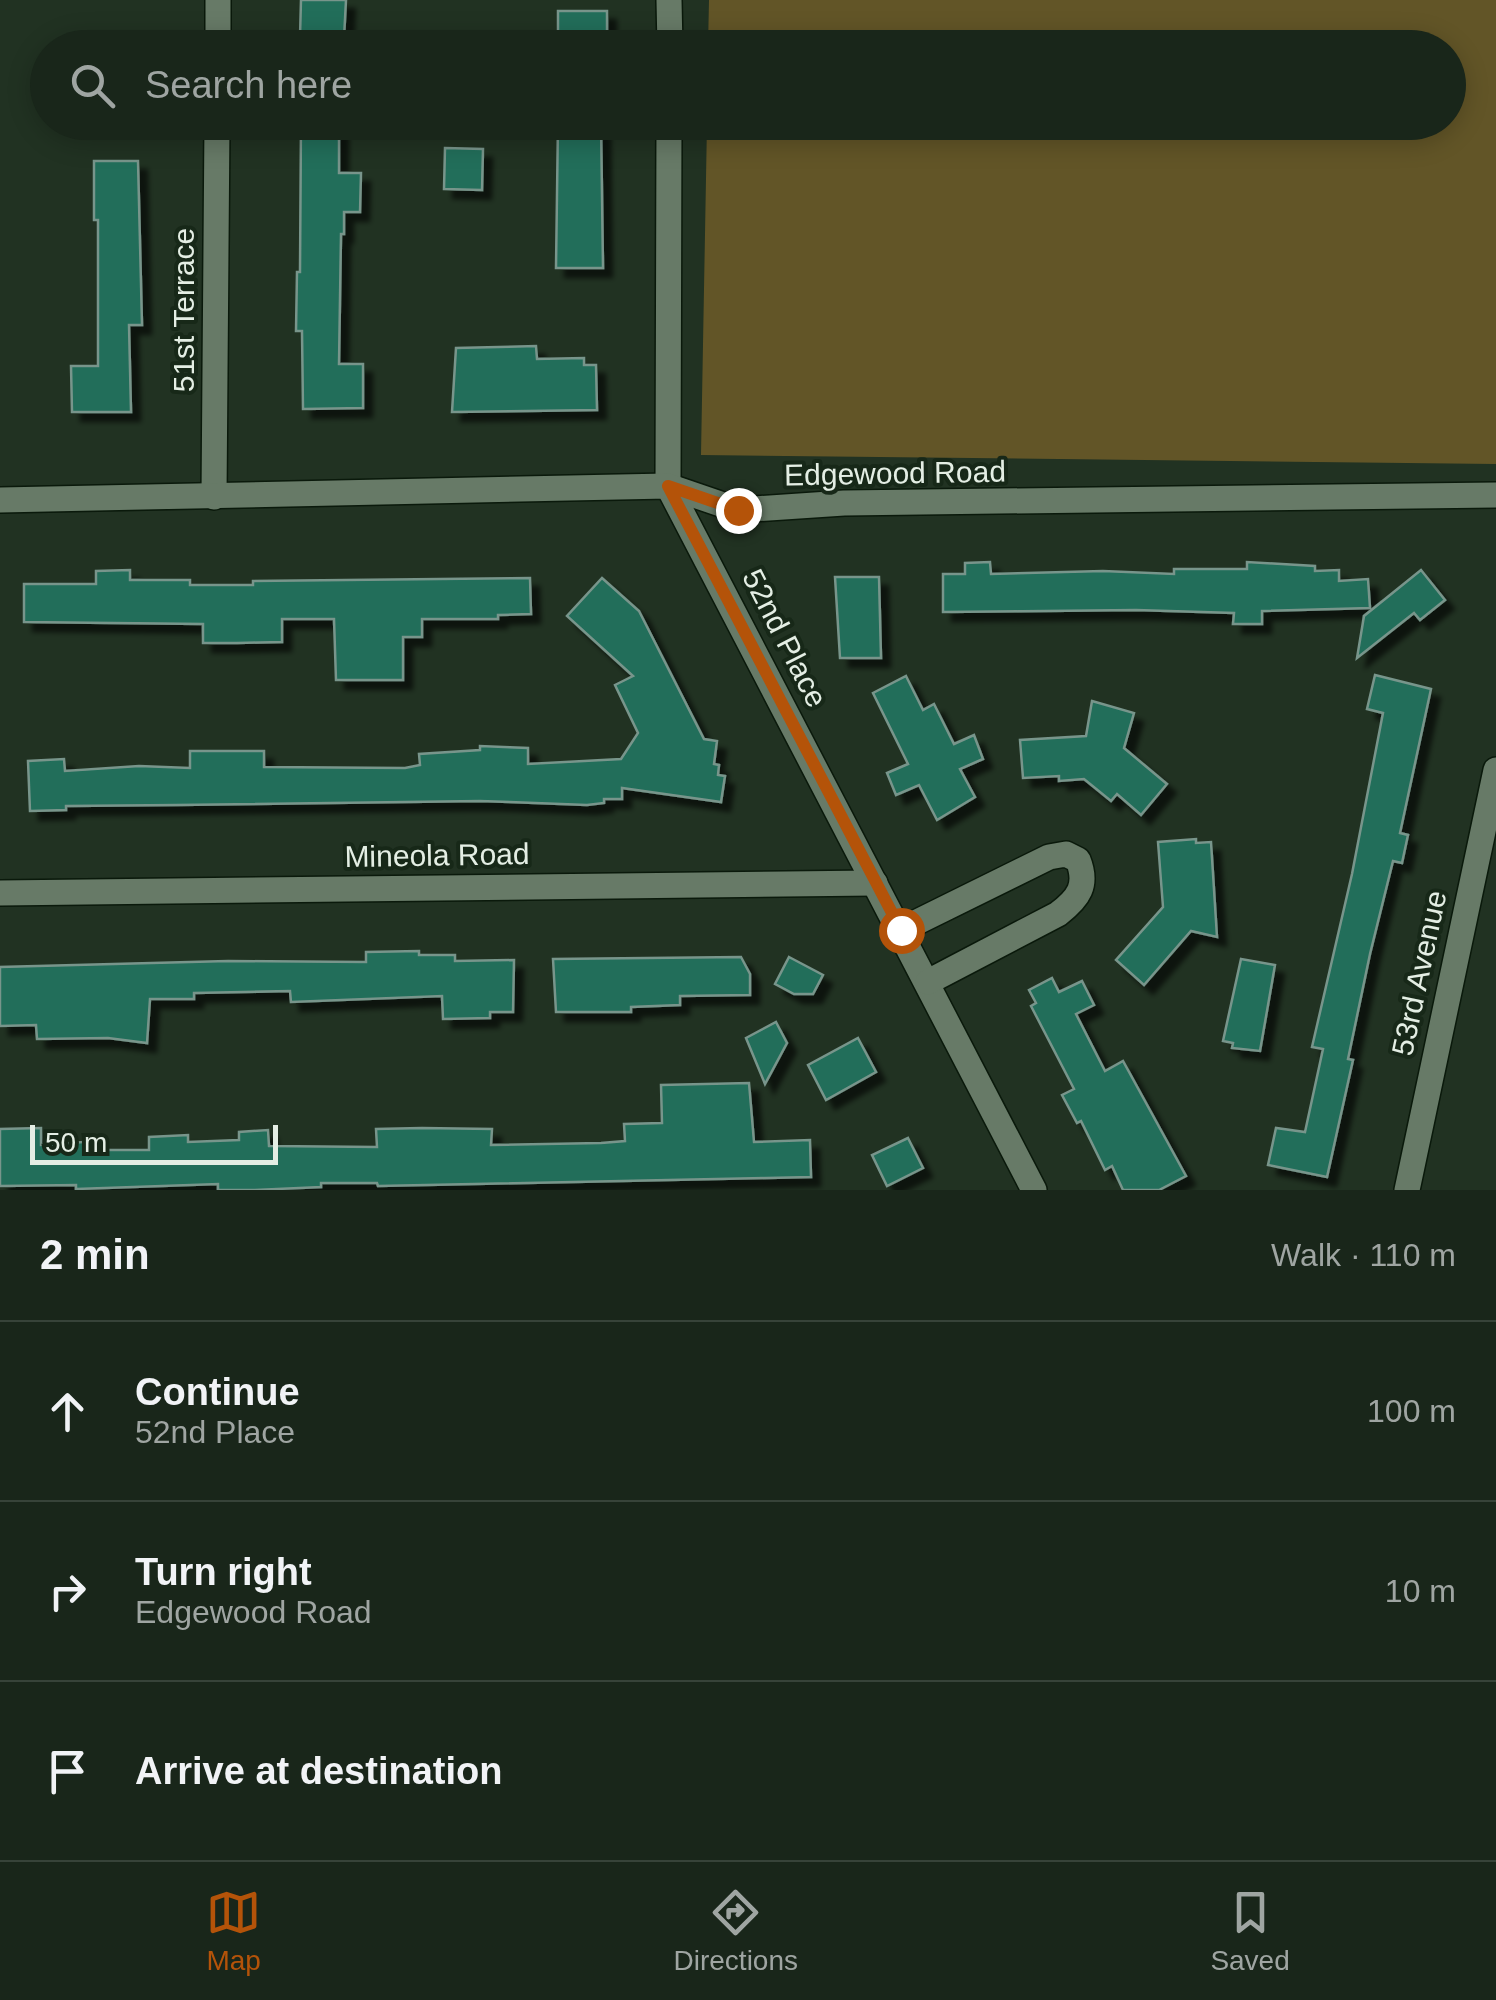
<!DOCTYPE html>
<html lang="en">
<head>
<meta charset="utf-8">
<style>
  :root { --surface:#19261a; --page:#222e23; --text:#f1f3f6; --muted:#9fa5a2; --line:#374339; --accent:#b45309 }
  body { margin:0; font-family:Helvetica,sans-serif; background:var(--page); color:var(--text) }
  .scale { position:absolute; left:30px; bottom:25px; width:248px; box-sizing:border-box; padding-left:10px; border:5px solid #e4eee4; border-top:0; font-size:28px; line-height:35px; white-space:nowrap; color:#e4eee4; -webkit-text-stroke:8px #172818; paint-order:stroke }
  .stop { position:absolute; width:30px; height:30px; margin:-22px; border:8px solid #b45309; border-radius:50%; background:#fff }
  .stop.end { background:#b45309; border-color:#fff; box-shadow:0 2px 10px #0008 }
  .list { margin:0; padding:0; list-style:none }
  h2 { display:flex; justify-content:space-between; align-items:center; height:130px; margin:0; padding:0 40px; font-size:42px }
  h2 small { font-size:32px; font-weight:400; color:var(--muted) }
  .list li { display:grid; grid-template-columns:65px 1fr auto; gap:30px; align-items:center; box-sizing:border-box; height:180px; padding:0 40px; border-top:2px solid var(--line) }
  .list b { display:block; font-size:38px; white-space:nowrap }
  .list p { margin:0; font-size:32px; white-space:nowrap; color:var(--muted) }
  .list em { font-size:32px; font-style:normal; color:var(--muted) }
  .icon { flex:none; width:55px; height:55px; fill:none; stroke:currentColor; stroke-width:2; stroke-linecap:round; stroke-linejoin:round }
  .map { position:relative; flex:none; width:1496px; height:1190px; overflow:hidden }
  .search { position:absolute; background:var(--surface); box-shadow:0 5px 25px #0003; left:30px; right:30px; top:30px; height:110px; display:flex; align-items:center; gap:25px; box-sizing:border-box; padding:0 35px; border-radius:55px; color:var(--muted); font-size:38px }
  .sheet { height:670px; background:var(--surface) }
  nav { display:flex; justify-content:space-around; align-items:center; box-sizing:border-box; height:140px; border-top:2px solid var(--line); background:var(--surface); font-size:28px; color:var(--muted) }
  nav a { display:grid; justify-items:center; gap:5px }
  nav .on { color:var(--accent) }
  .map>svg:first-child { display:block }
  .green { fill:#625527 }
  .building { fill:#206e5a; stroke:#78958b; stroke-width:2.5; filter:url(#shadow) }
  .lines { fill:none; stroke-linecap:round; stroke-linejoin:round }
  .minor-casing { stroke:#0a190b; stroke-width:28 }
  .minor { stroke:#677a67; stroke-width:25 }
  .route { stroke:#b45309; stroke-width:12 }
  .labels { text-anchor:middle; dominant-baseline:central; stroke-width:8; stroke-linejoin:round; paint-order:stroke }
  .street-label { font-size:30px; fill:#e4eee4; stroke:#172818 }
</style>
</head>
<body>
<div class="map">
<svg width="1496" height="1190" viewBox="0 0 1496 1190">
  <defs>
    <filter id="shadow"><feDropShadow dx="9" dy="9" stdDeviation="2.5" flood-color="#0009"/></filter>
  </defs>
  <rect width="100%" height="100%" fill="#213222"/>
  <!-- green -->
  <polygon class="green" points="709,0 1496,0 1496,464 701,455 707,123 1448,122 1448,48 708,47"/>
  <!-- building -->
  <g class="building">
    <polygon points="301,0 346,0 344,38 300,37"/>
    <rect x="558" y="11" width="49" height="37"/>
    <polygon points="301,122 339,122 339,173 361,173 360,212 344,212 344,234 341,234 339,364 363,364 363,408 303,409 302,331 296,331 297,272 300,272"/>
    <polygon points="558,122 601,122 603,268 556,268"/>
    <polygon points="445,148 483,149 482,190 444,189"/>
    <polygon points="94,161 138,161 142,325 129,325 131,412 72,412 71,366 98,366 98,220 94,220"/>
    <polygon points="536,346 537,359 584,358 584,365 596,365 597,410 452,412 456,348"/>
    <polygon points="990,562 991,574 1103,571 1174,574 1174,569 1247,569 1247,562 1315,566 1315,571 1339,570 1339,581 1368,579 1370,608 1262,611 1262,624 1233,624 1234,613 1136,610 943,612 943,574 965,574 965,563"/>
    <polygon points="130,570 130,580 190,580 190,585 253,585 253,581 530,578 531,614 498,615 498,619 422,619 422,637 403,637 403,680 336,680 334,619 282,619 282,642 237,643 203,643 203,624 24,622 24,584 96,584 96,571"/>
    <polygon points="1421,570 1445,600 1420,620 1414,613 1357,658 1364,616"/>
    <polygon points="835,577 879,577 881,658 840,658"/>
    <polygon points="602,578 639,611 704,739 717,741 714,764 719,765 718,775 725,776 721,802 622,788 622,799 604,799 604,803 587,805 480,801 176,805 66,806 66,810 30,811 28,761 64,759 65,771 139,766 190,768 190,751 264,751 264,767 405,768 420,765 419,754 480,750 480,746 528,748 528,764 621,759 638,733 615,685 633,676 567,616"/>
    <polygon points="1375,675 1431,689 1400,833 1408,835 1402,863 1393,861 1370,954 1348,1059 1353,1060 1327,1177 1268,1165 1276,1128 1305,1132 1323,1049 1312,1047 1352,874 1383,713 1367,709"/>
    <polygon points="906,676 923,710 934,704 954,744 974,735 983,759 960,769 975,797 937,820 919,785 896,795 887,773 908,764 873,693"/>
    <polygon points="1092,701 1134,713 1124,748 1167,784 1141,815 1117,794 1111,801 1084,779 1059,781 1059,776 1023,778 1020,740 1086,736"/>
    <polygon points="1196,839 1196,843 1211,842 1217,937 1191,931 1144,985 1116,960 1163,907 1158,842"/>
    <polygon points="419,951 419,955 455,955 455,961 514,960 513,1012 490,1012 490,1018 443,1019 442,996 291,1002 290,991 194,993 194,999 150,999 147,1043 108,1038 37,1039 36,1025 0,1026 0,967 228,961 366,962 366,952"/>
    <polygon points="741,957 750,974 750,995 680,996 680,1005 631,1007 631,1012 556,1012 553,959"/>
    <polygon points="789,957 823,975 813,994 794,994 775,984"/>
    <polygon points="1241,959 1275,965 1260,1051 1232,1048 1233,1043 1223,1041"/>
    <polygon points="1052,978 1059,992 1082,981 1094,1005 1076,1014 1105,1071 1123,1061 1186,1176 1159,1190 1123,1190 1112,1166 1105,1170 1081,1121 1077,1123 1062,1095 1074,1089 1031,1006 1036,1003 1029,990"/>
    <polygon points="776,1022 787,1043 765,1084 746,1038"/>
    <polygon points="858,1038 876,1072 826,1100 808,1065"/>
    <polygon points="749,1083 754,1142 810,1140 811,1177 378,1186 377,1183 321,1183 321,1187 255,1190 218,1190 218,1184 76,1189 76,1185 0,1186 0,1129 41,1128 41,1145 98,1141 99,1150 149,1150 149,1137 188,1135 188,1142 239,1140 239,1132 268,1130 269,1146 377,1147 376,1129 422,1128 492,1129 491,1145 601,1143 625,1141 624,1124 662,1123 661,1085"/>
    <polygon points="908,1138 923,1168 887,1186 872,1155"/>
  </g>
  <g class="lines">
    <defs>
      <g id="minor">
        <polyline points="669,0 670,48"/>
        <polyline points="218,48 218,0"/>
        <polyline points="669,122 668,486 1034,1190"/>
        <polyline points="214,497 217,122"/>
        <polyline points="0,500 668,486 738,510 844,503 1496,495"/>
        <polyline points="0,893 875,883"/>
        <path d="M901 930 1049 857 1066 854 1078 860C1088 885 1079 898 1058 914L928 982"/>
        <polyline points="1407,1190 1496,770"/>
      </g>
    </defs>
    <!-- minor casing -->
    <use href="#minor" class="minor-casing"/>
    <!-- minor -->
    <use href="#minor" class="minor"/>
  </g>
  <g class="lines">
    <!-- route -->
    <polyline class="route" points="738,510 668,486 901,930"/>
  </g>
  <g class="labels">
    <!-- street labels -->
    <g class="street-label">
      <text transform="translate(183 310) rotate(-90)">51st Terrace</text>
      <text transform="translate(895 473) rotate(-1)">Edgewood Road</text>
      <text transform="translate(785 638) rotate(63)">52nd Place</text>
      <text transform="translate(437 855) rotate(-1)">Mineola Road</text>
      <text transform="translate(1419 973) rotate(-78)">53rd Avenue</text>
    </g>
  </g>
</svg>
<div class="scale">50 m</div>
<div class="stop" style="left:901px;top:930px"></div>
<div class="stop end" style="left:738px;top:510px"></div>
<div class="search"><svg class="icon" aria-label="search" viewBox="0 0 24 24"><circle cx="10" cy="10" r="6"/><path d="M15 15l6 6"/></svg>Search here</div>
</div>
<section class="sheet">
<h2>2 min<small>Walk · 110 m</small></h2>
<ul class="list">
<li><svg class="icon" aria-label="ahead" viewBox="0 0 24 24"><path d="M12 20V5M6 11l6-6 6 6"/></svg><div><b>Continue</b><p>52nd Place</p></div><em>100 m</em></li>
<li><svg class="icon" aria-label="right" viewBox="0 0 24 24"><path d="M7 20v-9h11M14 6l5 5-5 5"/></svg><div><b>Turn right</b><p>Edgewood Road</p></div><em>10 m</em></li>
<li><svg class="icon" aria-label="arrive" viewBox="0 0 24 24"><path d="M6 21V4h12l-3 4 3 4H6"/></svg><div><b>Arrive at destination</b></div></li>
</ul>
</section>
<nav>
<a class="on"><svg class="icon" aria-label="map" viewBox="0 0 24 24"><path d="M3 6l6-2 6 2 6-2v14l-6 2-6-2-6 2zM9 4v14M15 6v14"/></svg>Map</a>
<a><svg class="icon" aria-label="directions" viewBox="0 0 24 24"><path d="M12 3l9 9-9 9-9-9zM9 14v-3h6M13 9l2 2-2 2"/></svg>Directions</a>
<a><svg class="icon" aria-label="saved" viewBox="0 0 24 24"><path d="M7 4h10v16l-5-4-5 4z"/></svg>Saved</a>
</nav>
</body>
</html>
